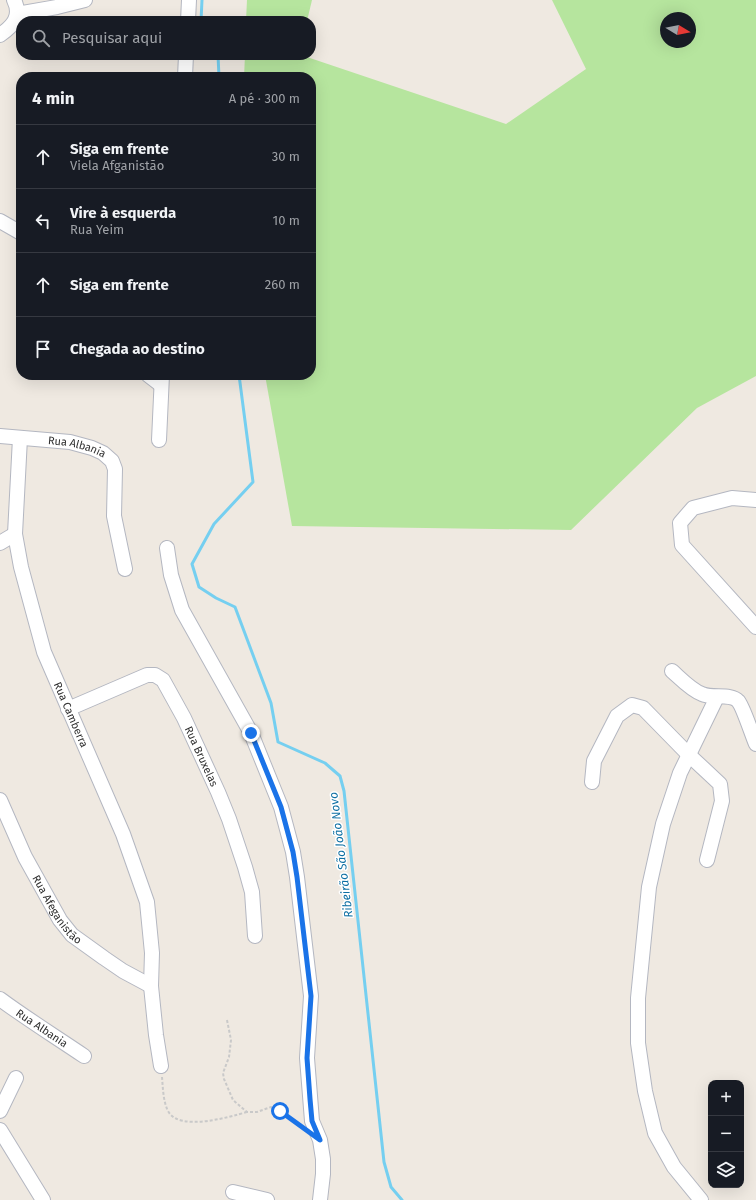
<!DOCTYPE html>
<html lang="pt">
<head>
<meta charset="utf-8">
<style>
  :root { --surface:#171b24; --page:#242831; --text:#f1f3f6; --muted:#9ea1a6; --line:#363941 }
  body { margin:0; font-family:"Fira Sans",sans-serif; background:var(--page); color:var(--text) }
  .controls { position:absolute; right:12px; bottom:12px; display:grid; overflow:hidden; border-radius:8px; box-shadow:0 4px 16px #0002 }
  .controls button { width:36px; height:36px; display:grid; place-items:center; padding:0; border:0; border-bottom:1px solid var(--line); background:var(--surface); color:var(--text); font:20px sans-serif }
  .compass { position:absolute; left:660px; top:12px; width:36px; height:36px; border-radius:50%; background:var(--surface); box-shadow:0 4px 16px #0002; rotate:100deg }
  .stop { position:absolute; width:12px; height:12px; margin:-9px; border:3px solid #1a73e8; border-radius:50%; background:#fff }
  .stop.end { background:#1a73e8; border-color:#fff; box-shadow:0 1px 4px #0008 }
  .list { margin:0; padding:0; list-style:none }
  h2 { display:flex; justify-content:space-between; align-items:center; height:52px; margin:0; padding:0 16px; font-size:17px }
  h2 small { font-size:13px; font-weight:400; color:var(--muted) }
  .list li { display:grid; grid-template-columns:26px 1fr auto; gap:12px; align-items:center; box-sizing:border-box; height:64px; padding:0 16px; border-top:1px solid var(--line) }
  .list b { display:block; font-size:15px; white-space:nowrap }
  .list p { margin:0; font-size:13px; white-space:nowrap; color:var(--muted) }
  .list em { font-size:13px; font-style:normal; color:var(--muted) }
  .icon { flex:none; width:22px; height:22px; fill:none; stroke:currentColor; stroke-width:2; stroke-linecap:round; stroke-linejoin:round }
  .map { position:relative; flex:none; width:756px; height:1200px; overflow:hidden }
  .search { position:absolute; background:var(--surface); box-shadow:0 4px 16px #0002; left:16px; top:16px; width:300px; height:44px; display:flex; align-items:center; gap:10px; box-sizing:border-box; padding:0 14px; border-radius:16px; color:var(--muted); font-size:15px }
  .panel { position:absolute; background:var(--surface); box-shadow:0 4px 16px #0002; left:16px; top:72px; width:300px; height:308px; border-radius:16px }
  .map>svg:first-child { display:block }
  .green { fill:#b6e59e; fill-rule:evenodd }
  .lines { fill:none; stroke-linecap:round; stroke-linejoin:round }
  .stream { stroke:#75cff0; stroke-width:3 }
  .minor-casing { stroke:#b4b7c1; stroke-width:16 }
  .path { stroke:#c9c9c9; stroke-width:2; stroke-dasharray:3 2; stroke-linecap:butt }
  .minor { stroke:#fff; stroke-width:14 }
  .route { stroke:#1a73e8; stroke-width:5 }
  .labels { text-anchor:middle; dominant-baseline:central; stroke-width:3; stroke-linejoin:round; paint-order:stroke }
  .street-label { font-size:11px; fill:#2e2e2e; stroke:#fff }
  .water-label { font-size:12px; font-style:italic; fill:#0d6fa3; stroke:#fff }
</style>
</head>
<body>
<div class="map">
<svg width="756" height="1200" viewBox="0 0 756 1200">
  <rect width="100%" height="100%" fill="#efe9e1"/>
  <!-- green -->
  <g class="green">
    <polygon points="247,0 312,0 307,21 246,21"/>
    <path d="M552 0H756V376L697 408 571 530 292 526 265 375H311V77H244L245 55H301L506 124 586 69ZM666 18H690V42H666Z"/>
  </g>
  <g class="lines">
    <!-- stream -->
    <g class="stream">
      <polyline points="201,21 202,0"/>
      <polyline points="218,55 219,77"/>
      <polyline points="239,375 253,482 214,524 192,564 199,587 216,598 235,607 271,703 278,742 325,763 340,776 344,791 384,1162 391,1187 402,1200"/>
    </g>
    <defs>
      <g id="minor">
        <polyline points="17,14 57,7 85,0"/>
        <polyline points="188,21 189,0"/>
        <path d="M0 35C13 26 22 16 14 0"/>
        <polyline points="185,77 186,55"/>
        <polyline points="0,221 21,233"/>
        <polyline points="148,375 161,385"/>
        <path id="s1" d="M0 436 70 442 92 448 103 453 112 461 115 469 114 516 125 569"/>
        <path id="s2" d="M20 438 15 534 21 567 44 652 123 834 147 902 152 953 151 986 156 1035 161 1066"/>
        <polyline points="159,440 162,375"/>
        <polyline points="756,500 732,498 693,508 680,523 682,545 756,627"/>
        <polyline points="0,543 15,534"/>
        <polyline points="167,548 171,575 182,610 251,733 281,807 293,852 297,877 311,996 307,1058 312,1121 320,1140 323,1159 323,1174 320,1200"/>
        <path d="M672 671C681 679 691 690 702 694 712 699 731 693 738 701 743 706 752 735 756 744"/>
        <path id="s3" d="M68 709 147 675H155L163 680 184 718 218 792 229 819 245 867 252 892 255 936"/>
        <polyline points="592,782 594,761 617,716 632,705 643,708 689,755 720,784 722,801 707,860"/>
        <path id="s4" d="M0 800 25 857 60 920 72 935 104 958 123 971 151 986"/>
        <path id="s5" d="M0 999C27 1019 56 1037 84 1056"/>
        <polyline points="0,1111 16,1078"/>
        <polyline points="0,1130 43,1200"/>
        <polyline points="233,1192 267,1200"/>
        <polyline points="701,1200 674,1167 655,1133 645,1091 638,1043 638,998 649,887 663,824 680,773 717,697"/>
      </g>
    </defs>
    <!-- minor casing -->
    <use href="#minor" class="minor-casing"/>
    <!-- path -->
    <g class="path">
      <polyline points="227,1020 231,1040 229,1057 223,1073 224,1079 233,1100 247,1112 257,1112 271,1107 280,1111 301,1126"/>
      <path d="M162 1077C163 1088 163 1101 168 1111 179 1132 229 1117 247 1112"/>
    </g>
    <!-- minor -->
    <use href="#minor" class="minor"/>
  </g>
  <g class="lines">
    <!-- route -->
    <polyline class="route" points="251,733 281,807 293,852 297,877 311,996 307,1058 310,1099 312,1121 320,1140 280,1111"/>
  </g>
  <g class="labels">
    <!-- street labels -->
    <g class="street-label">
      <text stroke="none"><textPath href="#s1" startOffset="78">Rua Albania</textPath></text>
      <text stroke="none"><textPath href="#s2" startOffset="286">Rua Camberra</textPath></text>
      <text stroke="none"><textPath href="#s3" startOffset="189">Rua Bruxelas</textPath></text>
      <text stroke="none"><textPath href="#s4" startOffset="124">Rua Afeganistão</textPath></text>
      <text stroke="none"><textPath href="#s5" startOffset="51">Rua Albania</textPath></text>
    </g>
    <!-- water labels -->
    <g class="water-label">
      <text transform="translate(341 855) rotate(-97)">Ribeirão São João Novo</text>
    </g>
  </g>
</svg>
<div class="controls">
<button>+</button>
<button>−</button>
<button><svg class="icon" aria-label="layers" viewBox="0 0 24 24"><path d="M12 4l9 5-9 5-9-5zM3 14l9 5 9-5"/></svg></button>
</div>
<svg class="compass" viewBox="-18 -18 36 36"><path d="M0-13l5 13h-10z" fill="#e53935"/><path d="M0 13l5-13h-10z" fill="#9ea1a6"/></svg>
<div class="stop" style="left:280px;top:1111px"></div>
<div class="stop end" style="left:251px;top:733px"></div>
<div class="search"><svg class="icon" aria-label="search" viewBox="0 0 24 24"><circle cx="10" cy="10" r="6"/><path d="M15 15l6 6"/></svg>Pesquisar aqui</div>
<section class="panel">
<h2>4 min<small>A pé · 300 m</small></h2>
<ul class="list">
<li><svg class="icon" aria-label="ahead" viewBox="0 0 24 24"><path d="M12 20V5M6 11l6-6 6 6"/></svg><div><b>Siga em frente</b><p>Viela Afganistão</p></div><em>30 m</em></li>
<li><svg class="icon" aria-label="left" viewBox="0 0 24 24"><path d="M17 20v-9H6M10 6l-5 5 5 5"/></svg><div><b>Vire à esquerda</b><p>Rua Yeim</p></div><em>10 m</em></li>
<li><svg class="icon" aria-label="ahead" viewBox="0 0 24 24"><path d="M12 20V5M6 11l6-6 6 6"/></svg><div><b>Siga em frente</b></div><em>260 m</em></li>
<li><svg class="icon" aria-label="arrive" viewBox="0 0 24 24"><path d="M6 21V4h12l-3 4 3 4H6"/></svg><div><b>Chegada ao destino</b></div></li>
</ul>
</section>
</div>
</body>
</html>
